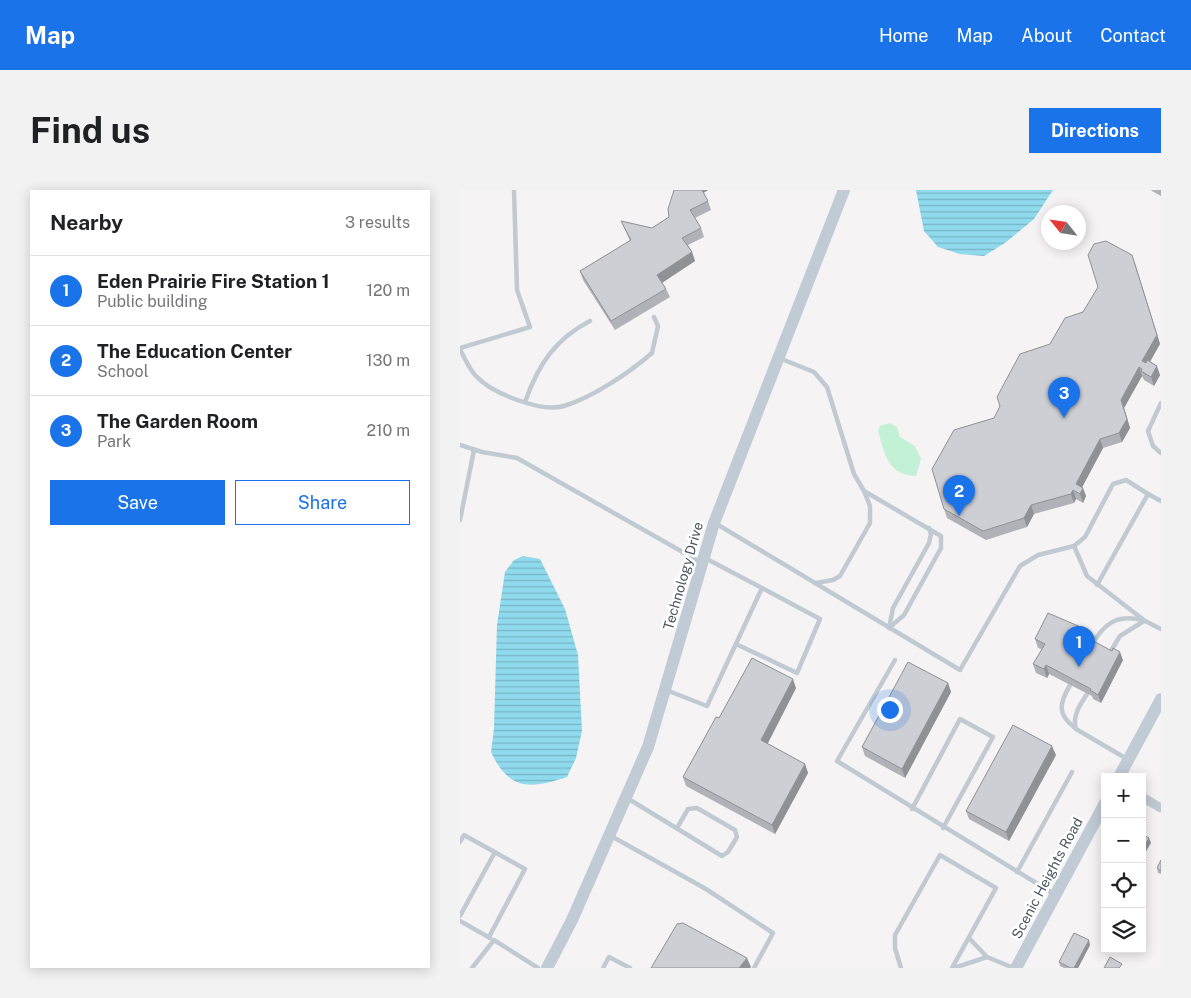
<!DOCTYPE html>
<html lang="en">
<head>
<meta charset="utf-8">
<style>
  :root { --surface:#fff; --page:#f2f2f2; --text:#202124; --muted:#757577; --line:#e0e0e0; --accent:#1a73e8 }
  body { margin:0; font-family:"Public Sans",sans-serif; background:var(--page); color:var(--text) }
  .controls { position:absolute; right:15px; bottom:15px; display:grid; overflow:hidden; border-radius:0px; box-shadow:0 2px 12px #0003 }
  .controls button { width:45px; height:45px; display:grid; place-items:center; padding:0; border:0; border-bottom:1px solid var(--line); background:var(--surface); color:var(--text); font:25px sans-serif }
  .compass { position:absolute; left:581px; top:15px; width:45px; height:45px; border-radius:50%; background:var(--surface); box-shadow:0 2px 12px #0003; rotate:300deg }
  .you { position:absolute; left:429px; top:519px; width:18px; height:18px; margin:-12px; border:4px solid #fff; border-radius:50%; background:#1a73e8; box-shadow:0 0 0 8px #1a73e833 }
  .badge { display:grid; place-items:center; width:32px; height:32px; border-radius:50%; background:var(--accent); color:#fff; font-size:16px; font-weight:700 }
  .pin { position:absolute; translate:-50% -41px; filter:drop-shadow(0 1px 2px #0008) }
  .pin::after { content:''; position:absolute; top:26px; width:18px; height:15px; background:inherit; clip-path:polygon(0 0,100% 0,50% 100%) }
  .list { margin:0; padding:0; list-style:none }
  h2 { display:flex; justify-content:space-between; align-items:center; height:65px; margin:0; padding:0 20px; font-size:21px }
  h2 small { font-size:16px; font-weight:400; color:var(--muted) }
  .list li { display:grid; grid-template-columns:32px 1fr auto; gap:15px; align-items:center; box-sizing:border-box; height:70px; padding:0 20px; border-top:1px solid var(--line) }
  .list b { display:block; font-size:19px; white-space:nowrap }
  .list p { margin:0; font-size:16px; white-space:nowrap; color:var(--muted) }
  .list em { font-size:16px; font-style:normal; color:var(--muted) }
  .actions { display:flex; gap:10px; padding:15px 20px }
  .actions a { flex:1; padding:11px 0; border:1px solid var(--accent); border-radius:0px; text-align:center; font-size:18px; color:var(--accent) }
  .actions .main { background:var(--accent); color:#fff }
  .icon { flex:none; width:28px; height:28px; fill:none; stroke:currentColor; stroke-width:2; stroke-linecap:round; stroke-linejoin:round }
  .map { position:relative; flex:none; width:701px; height:778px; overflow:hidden; border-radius:0px }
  header { display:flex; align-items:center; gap:30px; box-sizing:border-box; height:70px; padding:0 25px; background:var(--accent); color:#fff }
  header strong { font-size:24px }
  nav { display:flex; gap:28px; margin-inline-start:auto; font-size:18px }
  .intro { display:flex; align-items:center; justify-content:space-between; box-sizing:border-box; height:120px; padding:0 30px }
  h1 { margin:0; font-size:35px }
  .button { padding:12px 22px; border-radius:0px; background:var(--accent); color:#fff; font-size:18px; font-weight:700 }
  main { display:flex; gap:30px; padding:0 30px }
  aside { flex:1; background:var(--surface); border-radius:0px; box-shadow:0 2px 12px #0003 }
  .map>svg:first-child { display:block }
  .green { fill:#c3f1d5 }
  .water { fill:url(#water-rules) }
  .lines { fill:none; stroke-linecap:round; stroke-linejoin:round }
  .lane { stroke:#c1cad2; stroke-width:4.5 }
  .street { stroke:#c1cad2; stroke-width:9 }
  .secondary { stroke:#c1cbd6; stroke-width:12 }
  .wall { fill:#b0b2b7 }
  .shaded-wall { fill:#909195 }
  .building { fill:#cdcfd5; stroke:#909195 }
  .labels { text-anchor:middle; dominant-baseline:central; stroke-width:5; stroke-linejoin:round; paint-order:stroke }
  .street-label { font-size:14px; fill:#4a5661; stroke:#fff }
</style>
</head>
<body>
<header>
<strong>Map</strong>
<nav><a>Home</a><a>Map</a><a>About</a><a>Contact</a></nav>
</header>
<div class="intro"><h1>Find us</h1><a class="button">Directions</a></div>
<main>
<aside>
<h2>Nearby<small>3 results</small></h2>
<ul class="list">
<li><span class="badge">1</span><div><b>Eden Prairie Fire Station 1</b><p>Public building</p></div><em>120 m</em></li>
<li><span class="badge">2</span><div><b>The Education Center</b><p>School</p></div><em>130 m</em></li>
<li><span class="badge">3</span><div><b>The Garden Room</b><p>Park</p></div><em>210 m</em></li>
</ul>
<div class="actions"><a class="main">Save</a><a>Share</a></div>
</aside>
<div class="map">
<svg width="701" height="778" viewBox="0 0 701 778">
  <defs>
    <pattern id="water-rules" width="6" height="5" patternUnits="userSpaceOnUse" patternTransform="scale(1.25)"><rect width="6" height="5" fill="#90daee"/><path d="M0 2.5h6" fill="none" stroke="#78b4c4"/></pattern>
  </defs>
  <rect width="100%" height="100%" fill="#f5f3f3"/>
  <!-- green -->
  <path class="green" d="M430 233 437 237 440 247 455 256 461 269 456 286C427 285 425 263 418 241L420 236Z"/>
  <!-- water -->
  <g class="water">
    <polygon points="456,0 593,0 574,29 545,53 524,66 500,64 478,57 464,41"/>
    <path d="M63 366 80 369 105 419 118 465 122 541 116 568 107 587C71 599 49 601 31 562L34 538 37 435 45 382 54 370Z"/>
  </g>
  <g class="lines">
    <!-- lane -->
    <g class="lane">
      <polyline points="0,158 70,137 57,100 54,0"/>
      <path d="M0 160C5 168 9 179 16 186 31 203 82 223 104 216 133 207 169 183 192 163L198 136 194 127"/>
      <polyline points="319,168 354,182 367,197 394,284 404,301 481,346 481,358 444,425 429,438"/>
      <path d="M65 212C78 175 95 149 130 131"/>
      <polyline points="701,213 688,241 693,256 701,263"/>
      <polyline points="0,255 22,262 57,268 242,373"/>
      <polyline points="0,330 14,260"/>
      <polyline points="255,333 500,480 560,376 578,365 614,356 627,386 685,431 701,439"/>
      <polyline points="614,356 625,347 653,294 666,290 688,304"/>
      <polyline points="356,393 373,390 380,386 410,333 410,316 404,301"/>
      <polyline points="637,395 688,304 701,311"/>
      <polyline points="429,438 433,418 469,353 471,344 469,338"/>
      <polyline points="276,454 337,483 360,429 302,398"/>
      <path d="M631 456C644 433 657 424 683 430"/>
      <polyline points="649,464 660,446 684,431"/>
      <polyline points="435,470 377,571 594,704"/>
      <path d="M610 495C599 514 597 524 615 538"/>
      <polyline points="206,500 247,516 302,398 245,368"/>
      <path d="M627 504C620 515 612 526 616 539L667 569"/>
      <polyline points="167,608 262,666 268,662 277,647 275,640 237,618 228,619 217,638"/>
      <polyline points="452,619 500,529 533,547 483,638"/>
      <polyline points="151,646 246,699 313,743 294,778"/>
      <polyline points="0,652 4,645 65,679 29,747"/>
      <polyline points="557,682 612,582"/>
      <polyline points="0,726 35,662"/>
      <polyline points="0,731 30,748"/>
      <polyline points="509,748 527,767"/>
      <polyline points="12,778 34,750 78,778"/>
      <polyline points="143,778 149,767 170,778"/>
      <polyline points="441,778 435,758 435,745 480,665 536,698 492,778"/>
      <polyline points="494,778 527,767 554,778"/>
    </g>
    <!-- street -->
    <polyline class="street" points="682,607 701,618"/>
    <!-- secondary -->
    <g class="secondary">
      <polyline points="659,587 701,509"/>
      <polyline points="87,778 112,730 188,557 254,333 384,0"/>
      <polyline points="556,778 645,613"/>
    </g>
  </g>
  <!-- wall -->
  <g class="wall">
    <polygon points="214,0 248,0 243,3 248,11 251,20 235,28 241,38 244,47 228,55 232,62 235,71 202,93 206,99 210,107 155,140 123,90 120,81 170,51 161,31 192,38 209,27"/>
    <polygon points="691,0 701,0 701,6 692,1"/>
    <polygon points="675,73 700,154 690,172 700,185 694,196 684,190 682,186 664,218 670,238 662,252 643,258 622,297 626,306 623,313 616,309 614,313 574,324 567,337 526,350 487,328 484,319 534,228 590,154"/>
    <polygon points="626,446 626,447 663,470 641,513 633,509 632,506 589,484 587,488 576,483 573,474 582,459 578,458 575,449"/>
    <polygon points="488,493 491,502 445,588 405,566 402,557"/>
    <polygon points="336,498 307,554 345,574 348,583 315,644 226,596 223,587 259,528"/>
    <polygon points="596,565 549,651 509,629 506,621"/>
    <polygon points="701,670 701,684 698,683 697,678"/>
    <polygon points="630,755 618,778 604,778 600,776 599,772"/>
  </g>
  <!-- shaded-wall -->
  <g class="shaded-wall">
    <polygon points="241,0 248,0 242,4"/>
    <polygon points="232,62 235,71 200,94 197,85"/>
    <polygon points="672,65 700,154 685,180 682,171"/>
    <polygon points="697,176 700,185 694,196 691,187"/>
    <polygon points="679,177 682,186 664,218 670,238 662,252 659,243 661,210"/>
    <polygon points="640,249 643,258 619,303 616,294"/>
    <polygon points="623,298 626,306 623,313 620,304"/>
    <polygon points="613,300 616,309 614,313 611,304"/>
    <polygon points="571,315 574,324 567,337 564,328"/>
    <polygon points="623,438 626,446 623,453 620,444"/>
    <polygon points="660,462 663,470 641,513 638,505"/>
    <polygon points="586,475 589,484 587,488 584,479"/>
    <polygon points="333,489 336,498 305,559 301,550"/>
    <polygon points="488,493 491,502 445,588 442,579"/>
    <polygon points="592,556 596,565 549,651 546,642"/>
    <polygon points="345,574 348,583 315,644 312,635"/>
    <polygon points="689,648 691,653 682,668 682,660"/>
    <polygon points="629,750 630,755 618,778 614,778"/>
    <polygon points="287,768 291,777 290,778 279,778"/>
  </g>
  <!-- building -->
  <g class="building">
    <polygon points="214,0 242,0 248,11 230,20 241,38 222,48 232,62 197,85 206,99 151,131 120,81 171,50 161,31 192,38 209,27 208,19"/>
    <polygon points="646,51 672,65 697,145 682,171 686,173 687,170 697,176 691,187 681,181 682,179 679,177 661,210 667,229 659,243 640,249 616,294 623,298 620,304 613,300 611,304 571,315 564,328 523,341 484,319 472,279 494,240 534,228 540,216 537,207 560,164 590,154 605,128 623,122 638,97 628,65 634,54"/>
    <polygon points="588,423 623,438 620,444 652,461 653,458 660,462 638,505 630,500 631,499 586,475 584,479 573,474 585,454 575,449"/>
    <polygon points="292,468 333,489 301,550 345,574 312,635 223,587 256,527 259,528"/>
    <polygon points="448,472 488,493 442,579 402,557"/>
    <polygon points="553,535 592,556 546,642 506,621"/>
    <polygon points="682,644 689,648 682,660"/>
    <polygon points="701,670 701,681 697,678"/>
    <polygon points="223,733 287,768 279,778 191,778 217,734"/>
    <polygon points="614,743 629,750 614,778 611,778 599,772"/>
    <polygon points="650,767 662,774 659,778 644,778"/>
  </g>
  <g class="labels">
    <!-- street labels -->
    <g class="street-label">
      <text transform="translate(223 386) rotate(-74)">Technology Drive</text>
      <text transform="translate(587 688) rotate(-62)">Scenic Heights Road</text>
    </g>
  </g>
</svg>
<div class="controls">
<button>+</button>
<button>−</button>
<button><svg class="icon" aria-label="locate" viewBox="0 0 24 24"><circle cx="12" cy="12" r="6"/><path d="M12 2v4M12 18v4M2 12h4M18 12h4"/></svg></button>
<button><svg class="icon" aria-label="layers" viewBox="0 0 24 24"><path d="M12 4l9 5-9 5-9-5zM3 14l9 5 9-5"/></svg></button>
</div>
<svg class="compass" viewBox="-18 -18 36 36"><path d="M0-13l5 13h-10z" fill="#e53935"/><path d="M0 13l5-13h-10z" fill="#757577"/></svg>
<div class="you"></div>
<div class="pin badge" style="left:619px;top:477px">1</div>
<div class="pin badge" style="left:499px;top:326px">2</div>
<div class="pin badge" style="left:604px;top:228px">3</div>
</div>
</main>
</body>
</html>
